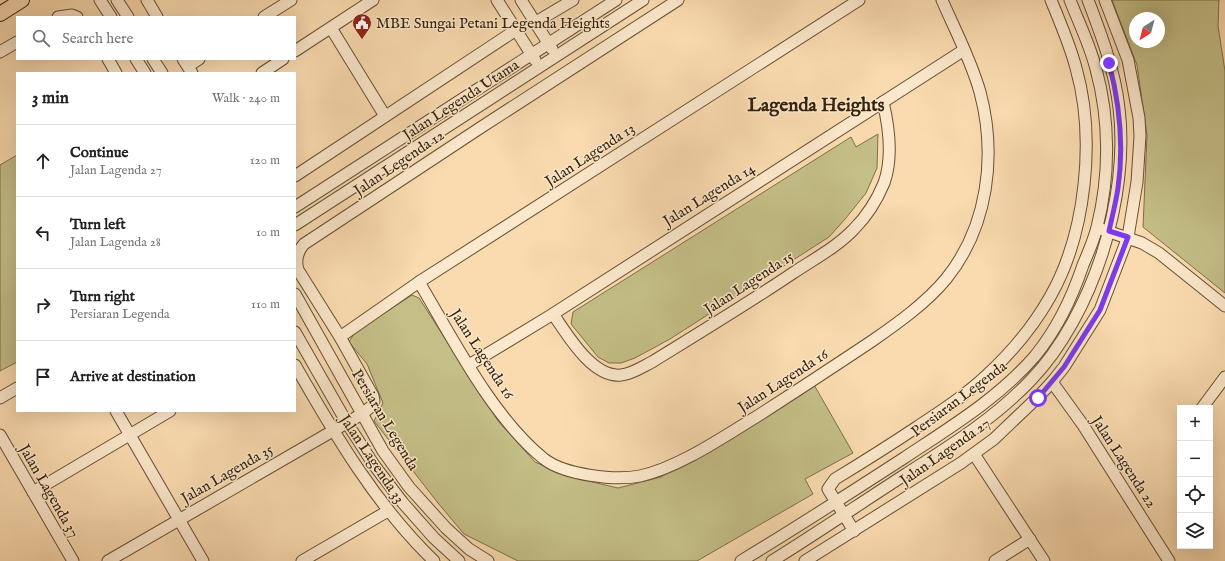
<!DOCTYPE html>
<html lang="en">
<head>
<meta charset="utf-8">
<style>
  :root { --surface:#fff; --page:#f2f2f2; --text:#222; --muted:#767676; --line:#e0e0e0 }
  body { margin:0; font-family:"IM FELL English",serif; background:var(--page); color:var(--text) }
  .controls { position:absolute; right:12px; bottom:12px; display:grid; overflow:hidden; border-radius:0px; box-shadow:0 4px 16px #0002 }
  .controls button { width:36px; height:36px; display:grid; place-items:center; padding:0; border:0; border-bottom:1px solid var(--line); background:var(--surface); color:var(--text); font:20px sans-serif }
  .compass { position:absolute; left:1129px; top:12px; width:36px; height:36px; border-radius:50%; background:var(--surface); box-shadow:0 4px 16px #0002; rotate:216deg }
  .stop { position:absolute; width:12px; height:12px; margin:-9px; border:3px solid #7c3aed; border-radius:50%; background:#fff }
  .stop.end { background:#7c3aed; border-color:#fff; box-shadow:0 1px 4px #0008 }
  .list { margin:0; padding:0; list-style:none }
  h2 { display:flex; justify-content:space-between; align-items:center; height:52px; margin:0; padding:0 16px; font-size:17px }
  h2 small { font-size:13px; font-weight:400; color:var(--muted) }
  .list li { display:grid; grid-template-columns:26px 1fr auto; gap:12px; align-items:center; box-sizing:border-box; height:72px; padding:0 16px; border-top:1px solid var(--line) }
  .list b { display:block; font-size:15px; white-space:nowrap }
  .list p { margin:0; font-size:13px; white-space:nowrap; color:var(--muted) }
  .list em { font-size:13px; font-style:normal; color:var(--muted) }
  .icon { flex:none; width:22px; height:22px; fill:none; stroke:currentColor; stroke-width:2; stroke-linecap:round; stroke-linejoin:round }
  .map { position:relative; flex:none; width:1225px; height:561px; overflow:hidden }
  .search { position:absolute; background:var(--surface); box-shadow:0 4px 16px #0002; left:16px; top:16px; width:280px; height:44px; display:flex; align-items:center; gap:10px; box-sizing:border-box; padding:0 14px; border-radius:0px; color:var(--muted); font-size:15px }
  .panel { position:absolute; background:var(--surface); box-shadow:0 4px 16px #0002; left:16px; top:72px; width:280px; height:340px; border-radius:0px }
  .map>svg:first-child { display:block }
  .green { fill:#c4be87; stroke:#7c7049; fill-rule:evenodd }
  .lines { fill:none; stroke-linecap:round; stroke-linejoin:round }
  .minor-casing { stroke:#655034; stroke-width:13 }
  .major-casing { stroke:#33220b; stroke-width:16 }
  .minor { stroke:#fce8cc; stroke-width:11 }
  .major { stroke:#fadbb0; stroke-width:14 }
  .route { stroke:#7c3aed; stroke-width:5 }
  .labels { text-anchor:middle; dominant-baseline:central; stroke-width:3; stroke-linejoin:round; paint-order:stroke }
  .poi-label { font-size:15px; fill:#33220b; stroke:#fce8cc; text-anchor:start }
  .street-label { font-size:15px; fill:#33220b; stroke:#fce8cc }
  .district-label { font-size:19px; font-weight:bold; fill:#33220b; stroke:#fce8cc }
</style>
</head>
<body>
<div class="map">
<svg width="1225" height="561" viewBox="0 0 1225 561">
  <rect width="100%" height="100%" fill="#fadbb0"/>
  <filter id="stains"><feTurbulence type="fractalNoise" baseFrequency=".005" numOctaves="4"/><feColorMatrix values="0 0 0 0 .2 0 0 0 0 .09 0 0 0 0 .02 0 0 0 .5 -.17"/></filter>
  <radialGradient id="worn" r=".72"><stop offset=".6" stop-color="#630" stop-opacity="0"/><stop offset="1" stop-color="#630" stop-opacity=".3"/></radialGradient>
  <!-- green -->
  <g class="green">
    <path d="M1112 0H1219L1218 26 1225 71V293L1143 227 1147 135 1137 65ZM1135 18H1159V42H1135Z"/>
    <polygon points="878,134 877,168 866,193 846,218 829,237 670,339 635,358 621,363 609,363 598,357 571,324 573,312 851,137 856,147"/>
    <polygon points="17,155 17,362 0,371 0,165"/>
    <polygon points="412,295 419,298 498,421 535,462 567,476 618,488 661,477 813,383 853,453 805,479 813,494 697,561 518,561 464,534 438,503 374,421 383,403 367,364 349,342 355,332"/>
  </g>
  <g class="lines">
    <defs>
      <g id="minor">
        <polyline points="100,0 111,17"/>
        <polyline points="117,0 128,17"/>
        <polyline points="147,0 157,17"/>
        <polyline points="497,0 535,60"/>
        <polyline points="521,0 552,49"/>
        <polyline points="58,17 72,15 77,17"/>
        <polyline points="264,17 291,0"/>
        <polyline points="536,22 573,0"/>
        <polyline points="331,28 385,116"/>
        <polyline points="295,51 373,0"/>
        <polyline points="0,52 17,42"/>
        <polyline points="108,59 116,73"/>
        <polyline points="136,59 145,73"/>
        <polyline points="153,59 162,73"/>
        <polyline points="183,59 192,73"/>
        <polyline points="188,66 199,59"/>
        <polyline points="262,73 283,59"/>
        <polyline points="295,176 516,30"/>
        <polyline points="295,207 616,0"/>
        <polyline points="295,225 643,0"/>
        <polyline points="1101,229 1142,243 1159,253 1225,306"/>
        <path d="M419 282C453 339 492 417 544 459 565 475 615 481 640 476 678 468 723 437 756 417 795 392 833 367 872 341 898 323 926 303 946 279 988 227 997 156 980 92 971 60 955 30 942 0"/>
        <polyline points="295,294 383,451 409,487 446,528 469,549 488,561"/>
        <path d="M553 314C567 334 592 378 621 375 632 374 642 367 652 362 699 333 747 304 793 273 814 259 837 247 854 229 867 216 877 200 884 183 893 158 889 127 883 102"/>
        <polyline points="295,332 347,423 374,465 403,503 434,538 459,561"/>
        <polyline points="340,337 419,282 859,0"/>
        <path d="M295 365C335 435 376 505 434 561"/>
        <polyline points="469,365 553,314 964,50"/>
        <polyline points="1052,382 1083,425 1169,561"/>
        <polyline points="0,398 17,388"/>
        <polyline points="1202,408 1225,377"/>
        <polyline points="116,411 203,561"/>
        <polyline points="0,435 73,561"/>
        <polyline points="974,454 1044,561"/>
        <polyline points="33,492 170,411"/>
        <path d="M854 531 828 489 835 479C863 462 890 445 917 427 941 411 966 395 987 375 1012 352 1033 327 1050 297 1086 234 1096 138 1076 68 1070 45 1060 22 1051 0"/>
        <path d="M108 561 362 414 373 405 374 401 373 396 340 337 298 270C295 260 297 252 304 244L480 128 678 0"/>
        <polyline points="302,561 388,511"/>
        <path d="M741 561C796 528 850 493 904 458 949 428 999 398 1035 356 1057 329 1072 298 1083 265 1088 253 1094 240 1097 227 1110 176 1110 120 1096 69 1090 45 1079 23 1070 0"/>
        <path d="M772 561C817 533 861 503 906 474 950 446 995 418 1031 380 1093 315 1130 197 1119 108 1115 71 1101 34 1088 0"/>
        <polyline points="805,561 961,463 994,439 1038,397 1052,382 1064,367 1100,310 1128,237 1137,182 1140,136 1139,118 1128,60 1105,0"/>
        <polyline points="995,561 1030,539"/>
      </g>
      <polyline id="major" points="0,14 22,0"/>
    </defs>
    <!-- minor casing -->
    <use href="#minor" class="minor-casing"/>
    <!-- major casing -->
    <use href="#major" class="major-casing"/>
    <!-- minor -->
    <use href="#minor" class="minor"/>
    <!-- major -->
    <use href="#major" class="major"/>
  </g>
  <g class="lines">
    <!-- route -->
    <path class="route" d="M1038 398 1064 367 1100 310 1128 237 1109 231C1112 217 1116 202 1118 188 1124 146 1120 105 1109 63"/>
  </g>
  <!-- icons -->
  <defs>
    <symbol id="civic-pin" viewBox="-11 -11 22 30"><path d="M0 17L-7.5 6A9.5 9.5 0 1 1 7.5 6Z" fill="#8f2418" stroke="#fce8cc"/><path d="M-.6-6.5H3V-4.5H.6V-3L4-1V1h2V6H-6V1h2V-1L-.6-3ZM-1.2 2.5V6h2.4V2.5Z" fill="#fff"/></symbol>
  </defs>
  <g fill-rule="evenodd">
    <use href="#civic-pin" x="351" y="12" width="22" height="30"/>
  </g>
  <g class="labels">
    <!-- poi labels -->
    <g class="poi-label">
      <text x="376" y="23">MBE Sungai Petani Legenda Heights</text>
    </g>
    <!-- street labels -->
    <g class="street-label">
      <text transform="translate(461 100) rotate(-33)">Jalan Legenda Utama</text>
      <text transform="translate(590 155) rotate(-33)">Jalan Lagenda 13</text>
      <text transform="translate(399 163) rotate(-34)">Jalan Legenda 12</text>
      <text transform="translate(709 195) rotate(-32)">Jalan Lagenda 14</text>
      <text transform="translate(749 283) rotate(-33)">Jalan Lagenda 15</text>
      <text transform="translate(482 354) rotate(57)">Jalan Lagenda 16</text>
      <text transform="translate(783 381) rotate(-33)">Jalan Lagenda 16</text>
      <text transform="translate(959 399) rotate(-37)">Persiaran Legenda</text>
      <text transform="translate(385 420) rotate(59)">Persiaran Legenda</text>
      <text transform="translate(945 452) rotate(-35)">Jalan Lagenda 27</text>
      <text transform="translate(372 459) rotate(56)">Jalan Lagenda 33</text>
      <text transform="translate(1124 462) rotate(57)">Jalan Lagenda 22</text>
      <text transform="translate(227 474) rotate(-30)">Jalan Lagenda 35</text>
      <text transform="translate(49 491) rotate(60)">Jalan Lagenda 37</text>
    </g>
    <!-- district labels -->
    <g class="district-label">
      <text x="816" y="106">Lagenda Heights</text>
    </g>
  </g>
  <rect width="100%" height="100%" filter="url(#stains)"/>
  <rect width="100%" height="100%" fill="url(#worn)"/>
</svg>
<div class="controls">
<button>+</button>
<button>−</button>
<button><svg class="icon" aria-label="locate" viewBox="0 0 24 24"><circle cx="12" cy="12" r="6"/><path d="M12 2v4M12 18v4M2 12h4M18 12h4"/></svg></button>
<button><svg class="icon" aria-label="layers" viewBox="0 0 24 24"><path d="M12 4l9 5-9 5-9-5zM3 14l9 5 9-5"/></svg></button>
</div>
<svg class="compass" viewBox="-18 -18 36 36"><path d="M0-13l5 13h-10z" fill="#e53935"/><path d="M0 13l5-13h-10z" fill="#767676"/></svg>
<div class="stop" style="left:1038px;top:398px"></div>
<div class="stop end" style="left:1109px;top:63px"></div>
<div class="search"><svg class="icon" aria-label="search" viewBox="0 0 24 24"><circle cx="10" cy="10" r="6"/><path d="M15 15l6 6"/></svg>Search here</div>
<section class="panel">
<h2>3 min<small>Walk · 240 m</small></h2>
<ul class="list">
<li><svg class="icon" aria-label="ahead" viewBox="0 0 24 24"><path d="M12 20V5M6 11l6-6 6 6"/></svg><div><b>Continue</b><p>Jalan Lagenda 27</p></div><em>120 m</em></li>
<li><svg class="icon" aria-label="left" viewBox="0 0 24 24"><path d="M17 20v-9H6M10 6l-5 5 5 5"/></svg><div><b>Turn left</b><p>Jalan Lagenda 28</p></div><em>10 m</em></li>
<li><svg class="icon" aria-label="right" viewBox="0 0 24 24"><path d="M7 20v-9h11M14 6l5 5-5 5"/></svg><div><b>Turn right</b><p>Persiaran Legenda</p></div><em>110 m</em></li>
<li><svg class="icon" aria-label="arrive" viewBox="0 0 24 24"><path d="M6 21V4h12l-3 4 3 4H6"/></svg><div><b>Arrive at destination</b></div></li>
</ul>
</section>
</div>
</body>
</html>
